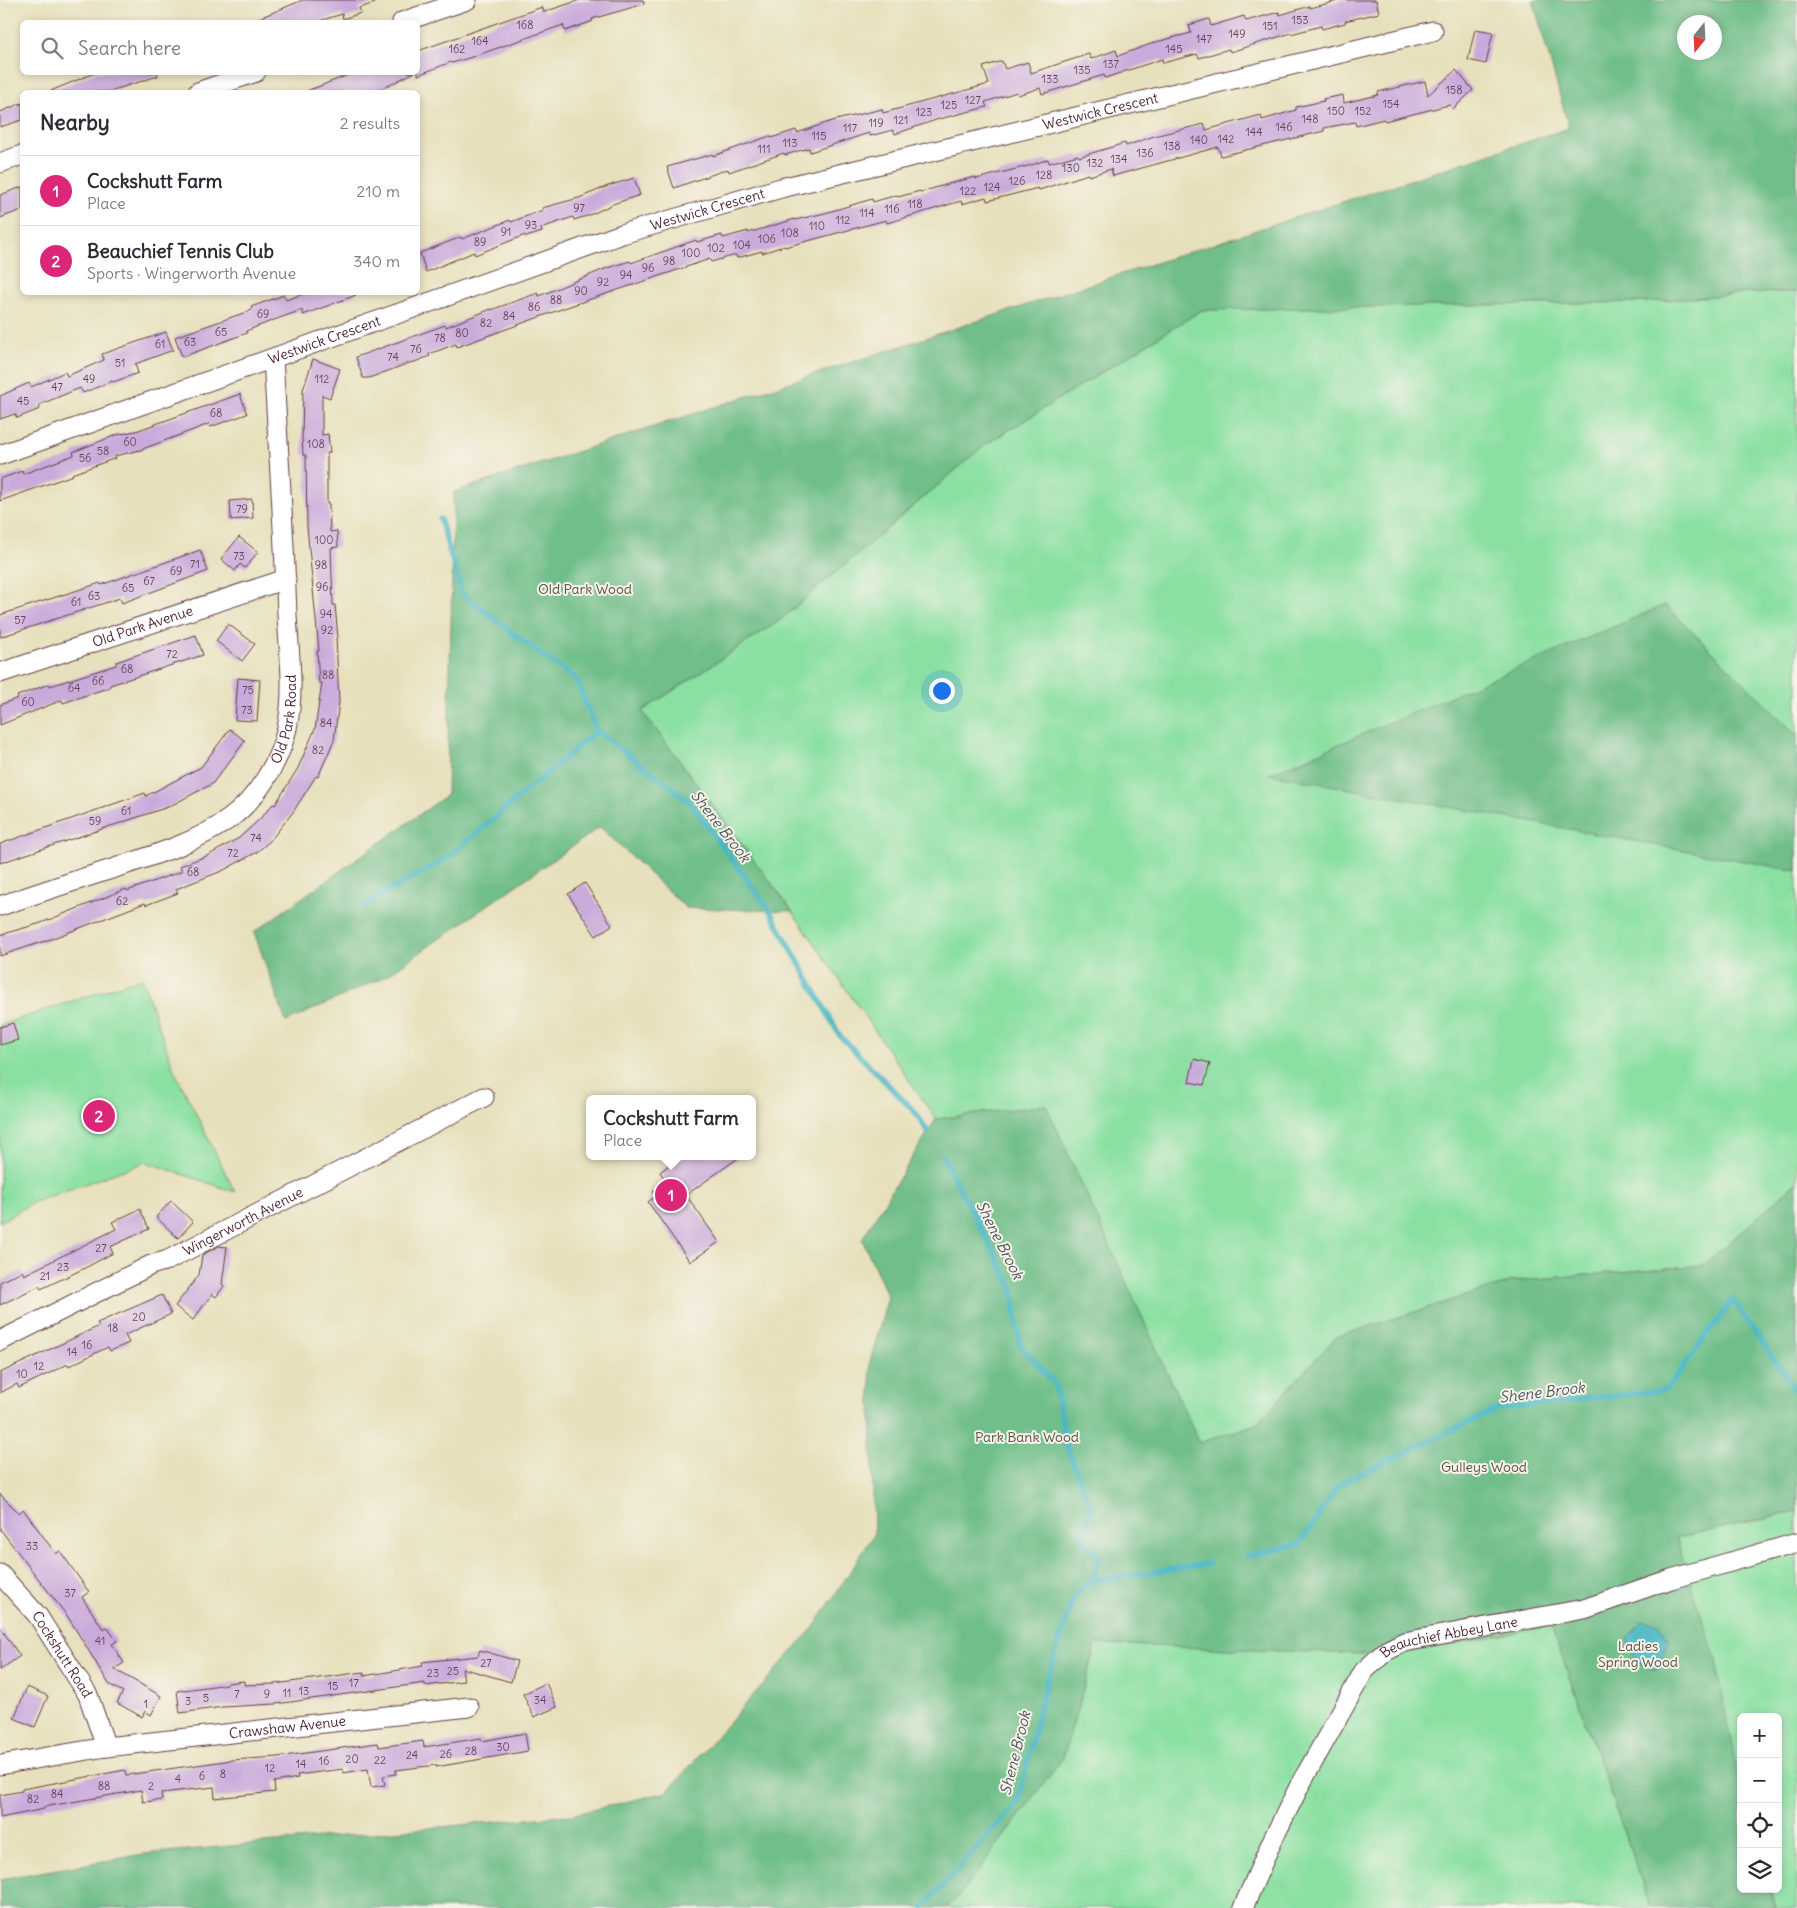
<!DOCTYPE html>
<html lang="en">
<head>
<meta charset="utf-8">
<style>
  :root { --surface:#fff; --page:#f7f7f7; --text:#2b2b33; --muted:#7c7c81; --line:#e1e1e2; --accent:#db2777 }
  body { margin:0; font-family:Delius,sans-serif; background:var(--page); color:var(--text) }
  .controls { position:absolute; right:15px; bottom:15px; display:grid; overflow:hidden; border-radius:8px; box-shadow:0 2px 8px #0003 }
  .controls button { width:45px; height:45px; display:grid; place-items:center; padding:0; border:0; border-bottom:1px solid var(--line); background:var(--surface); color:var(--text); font:25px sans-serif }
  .compass { position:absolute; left:1677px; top:15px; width:45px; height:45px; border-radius:50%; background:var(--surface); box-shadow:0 2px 8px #0003; rotate:198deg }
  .you { position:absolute; left:941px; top:690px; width:18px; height:18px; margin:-12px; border:4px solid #fff; border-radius:50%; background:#1a73e8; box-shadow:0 0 0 8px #1a73e833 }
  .badge { display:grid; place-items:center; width:32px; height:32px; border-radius:50%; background:var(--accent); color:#fff; font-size:16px; font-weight:700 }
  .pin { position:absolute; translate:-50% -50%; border:2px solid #fff; box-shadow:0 1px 5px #0006 }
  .popup { position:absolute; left:586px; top:1095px; width:170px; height:65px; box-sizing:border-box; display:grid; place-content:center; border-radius:8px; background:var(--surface); filter:drop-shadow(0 1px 4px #0005); font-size:16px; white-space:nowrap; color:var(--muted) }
  .popup b { font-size:19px; color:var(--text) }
  .popup::after { content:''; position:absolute; left:50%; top:100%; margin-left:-10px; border:10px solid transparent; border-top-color:var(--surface) }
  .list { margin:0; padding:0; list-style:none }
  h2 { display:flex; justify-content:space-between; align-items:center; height:65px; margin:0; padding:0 20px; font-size:21px }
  h2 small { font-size:16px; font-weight:400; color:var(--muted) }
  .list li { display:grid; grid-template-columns:32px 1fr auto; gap:15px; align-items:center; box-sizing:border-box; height:70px; padding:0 20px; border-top:1px solid var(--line) }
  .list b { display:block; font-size:19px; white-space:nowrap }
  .list p { margin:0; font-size:16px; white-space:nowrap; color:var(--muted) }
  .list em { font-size:16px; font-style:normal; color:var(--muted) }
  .icon { flex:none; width:28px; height:28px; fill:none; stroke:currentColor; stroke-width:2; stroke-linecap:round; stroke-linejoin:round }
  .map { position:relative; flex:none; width:1797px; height:1908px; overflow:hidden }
  .search { position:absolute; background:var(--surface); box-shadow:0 2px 8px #0003; left:20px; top:20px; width:400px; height:55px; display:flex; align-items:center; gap:12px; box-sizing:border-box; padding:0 18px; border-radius:8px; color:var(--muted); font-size:19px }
  .panel { position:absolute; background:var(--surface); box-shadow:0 2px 8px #0003; left:20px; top:90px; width:400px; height:205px; border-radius:8px }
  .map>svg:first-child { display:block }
  .green { fill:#8ae0a3; stroke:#6a8067 }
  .forest { fill:#6fbe89; stroke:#5c6e5a; fill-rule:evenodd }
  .water { fill:#4ab7c5; stroke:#4a6b78 }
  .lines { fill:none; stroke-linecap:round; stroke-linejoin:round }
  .stream { stroke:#4ab7c5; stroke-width:5.5 }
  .building { fill:#c9abdb }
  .minor-casing { stroke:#623c41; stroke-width:21 }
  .minor { stroke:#fff; stroke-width:19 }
  .labels { text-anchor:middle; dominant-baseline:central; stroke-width:4; stroke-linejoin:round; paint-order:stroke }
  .number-label { font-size:11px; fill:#6a4257 }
  .street-label { font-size:14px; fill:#4a1f2b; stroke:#f7f3e8 }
  .park-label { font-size:14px; fill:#5a4f49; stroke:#f7f3e8 }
  .water-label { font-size:15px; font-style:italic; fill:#4a5461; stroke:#f7f3e8 }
</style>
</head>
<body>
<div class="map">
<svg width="1797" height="1908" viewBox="0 0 1797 1908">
  <rect width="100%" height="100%" fill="#f7f3e8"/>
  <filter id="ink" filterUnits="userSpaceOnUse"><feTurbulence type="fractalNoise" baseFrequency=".02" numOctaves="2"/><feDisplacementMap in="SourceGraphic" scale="10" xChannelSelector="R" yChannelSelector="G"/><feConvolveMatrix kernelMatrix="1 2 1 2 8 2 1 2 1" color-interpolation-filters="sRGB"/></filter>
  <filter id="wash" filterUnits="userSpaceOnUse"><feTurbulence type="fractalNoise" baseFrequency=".0096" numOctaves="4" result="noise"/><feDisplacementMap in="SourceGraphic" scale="20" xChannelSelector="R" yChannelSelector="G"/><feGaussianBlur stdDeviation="1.12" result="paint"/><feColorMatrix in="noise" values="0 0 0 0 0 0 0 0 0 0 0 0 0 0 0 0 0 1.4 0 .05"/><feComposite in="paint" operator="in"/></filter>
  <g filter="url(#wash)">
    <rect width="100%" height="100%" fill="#e7e0bc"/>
    <!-- green -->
    <g class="green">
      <polygon points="1797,292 1797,1182 1704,1265 1513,1281 1336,1337 1257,1424 1199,1443 1046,1105 936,1119 792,911 642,711 779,621 985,445 1202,310 1645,302 1750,293"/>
      <polygon points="142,978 174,1070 235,1192 146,1162 34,1202 0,1222 0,1025"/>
      <polygon points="1797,1511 1797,1908 1775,1908 1770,1889 1778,1889 1778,1717 1741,1717 1741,1794 1676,1538"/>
      <polygon points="1551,1626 1651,1908 946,1908 958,1897 1063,1758 1096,1644 1391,1655"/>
    </g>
    <!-- forest -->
    <g class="forest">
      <path d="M1533 0H1797V292L1750 293 1645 302 1202 310 985 445 779 621 642 711 792 911 686 908 600 827 386 976 286 1022 254 932 447 795 454 492 1569 128ZM1684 22H1714V52H1684Z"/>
      <polygon points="1665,605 1797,735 1797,871 1269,774"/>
      <polygon points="1046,1105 1199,1443 1257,1424 1336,1337 1513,1281 1704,1265 1797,1182 1797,1511 1676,1538 1716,1660 1741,1794 1741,1889 1770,1889 1775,1908 1651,1908 1551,1626 1391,1655 1096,1644 1063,1758 958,1897 946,1908 0,1908 0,1879 144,1854 571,1815 667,1792 814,1627 874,1535 870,1362 888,1297 862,1239 936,1119"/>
    </g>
    <!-- water -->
    <polygon class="water" points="1643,1620 1658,1624 1669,1641 1657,1669 1637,1663 1628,1639"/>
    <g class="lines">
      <!-- stream -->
      <g class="stream">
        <polyline points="440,519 462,593 528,645 576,679 597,731 689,801 770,911 840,1036 916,1113 928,1132"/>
        <polyline points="365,905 447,858 597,731"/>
        <polyline points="942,1155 1012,1287 1020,1345 1055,1384 1067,1447 1092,1511 1082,1541 1100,1557 1091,1581"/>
        <polyline points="1246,1556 1300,1544 1339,1484 1497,1409 1666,1390 1733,1300 1797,1393"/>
        <polyline points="923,1908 1018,1802 1043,1693 1074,1596 1091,1581 1209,1564"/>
      </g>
    </g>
    <g id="blocks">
      <!-- building -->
      <g class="building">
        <polygon points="303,0 374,0 375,3 359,8 361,13 343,19 342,14 316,22 252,22 252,21"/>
        <polygon points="580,0 643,0 644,4 592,19 593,21 565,31 563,25 475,56 452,63 451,62 418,75 418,51 542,7 544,12"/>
        <polygon points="1342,0 1376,0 1379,13 1345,21 1345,23 1322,29 1321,26 1291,34 1291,33 1230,52 1229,49 1199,58 1197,54 1163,63 1162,59 1105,78 1104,75 1042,94 1040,88 1018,95 1017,92 985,102 987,107 939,119 895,134 893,130 870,136 869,133 810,152 809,148 785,155 784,153 729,172 728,169 674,188 667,167 713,154 713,156 770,136 771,138 796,130 797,133 832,121 882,109 883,113 989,84 983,67 1002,61 1005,69 1028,62 1031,73 1089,54 1091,59 1116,50 1118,56 1156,42 1191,33 1189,25 1209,19 1211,26 1244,16 1246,21 1279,12 1280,15 1310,6 1310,8"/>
        <polygon points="1475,29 1493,32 1486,64 1468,60"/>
        <polygon points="1456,70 1473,90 1453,109 1449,105 1385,121 1384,119 1356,126 1355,122 1324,128 1324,131 1221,156 1218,147 1113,176 1111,169 1089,176 1088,174 1039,190 1038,188 987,201 986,197 962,204 961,201 887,223 886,220 785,247 784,246 762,253 762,251 737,258 736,255 711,262 710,259 567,307 457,347 456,344 429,354 430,356 412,363 412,362 369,378 363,378 356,357 445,325 446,327 491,309 491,310 538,293 539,296 607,268 630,261 631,263 696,240 697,242 722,235 723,238 748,231 748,233 795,219 795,220 825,213 872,199 873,202 897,195 898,197 920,191 921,192 948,184 975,177 976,179 1032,165 1048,159 1049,163 1078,155 1079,157 1125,143 1126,146 1154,136 1204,124 1206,130 1261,115 1262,120 1296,110 1296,107 1324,101 1323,99 1343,95 1344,103 1378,95 1378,92 1425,81 1428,95"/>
        <polygon points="97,72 157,72 158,76 107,92 48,92"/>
        <polygon points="356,72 415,72 375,92 307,92 307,91"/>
        <polygon points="22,103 22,120 0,127 0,112"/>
        <polygon points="634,178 640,195 613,204 590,215 574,220 573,217 541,228 542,232 526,237 525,235 475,255 474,252 426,272 420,253 461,237 462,239 510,220 511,222 543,210 542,208 579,198 608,186"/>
        <polygon points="22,187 22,210 0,218 0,195"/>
        <polygon points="309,292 355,292 356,295 303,315 302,310 274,320 246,331 247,333 182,357 175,337 252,310 251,307 284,295 286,300"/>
        <polygon points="166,332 173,350 135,364 138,373 113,382 112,381 83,393 80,388 39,405 40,409 17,418 15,414 0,419 0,396 29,383 31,387 65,372 67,376 104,360 102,354"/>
        <polygon points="313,359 340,369 330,398 322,395 322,435 328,434 330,453 327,453 327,504 329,504 330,532 337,531 338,547 331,548 333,605 335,605 338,638 336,638 339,702 334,740 318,777 316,776 293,812 270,841 257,852 222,871 176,889 178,893 146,905 145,903 51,939 0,956 0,935 41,923 126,889 127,891 182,871 180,866 209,855 239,838 260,819 273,804 275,805 298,768 315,729 322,683 319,683 317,651 319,651 307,527 306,455 303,455 302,436 303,390"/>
        <polygon points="240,394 247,414 210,427 209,424 140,450 115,456 116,458 72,474 73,475 0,501 0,479 22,471 23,474 74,455 73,452 116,435 136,431"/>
        <polygon points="252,499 253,518 231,520 230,501"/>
        <polygon points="239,537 258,552 245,568 240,564 235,571 221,559"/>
        <polygon points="200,550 208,571 122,603 120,598 0,637 0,615 100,583 101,585"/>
        <polygon points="228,624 255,644 242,661 216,641"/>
        <polygon points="196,635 203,655 110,685 110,687 63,703 62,700 0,725 0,705 18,698 17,696 49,684 50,686 116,665 116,662"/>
        <polygon points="238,678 260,680 257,721 235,720"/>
        <polygon points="230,729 245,741 212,784 168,807 0,863 0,844 145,793 146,796 201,767"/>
        <polygon points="585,883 612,925 596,936 568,894"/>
        <polygon points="13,1023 18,1040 0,1045 0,1027"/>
        <polygon points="1194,1059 1210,1063 1204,1085 1189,1082"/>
        <polygon points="681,1156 741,1156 686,1195 719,1242 690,1262 648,1202 656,1196 653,1191 667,1182 660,1172"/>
        <polygon points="171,1201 193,1222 178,1238 156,1217"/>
        <polygon points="140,1209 149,1229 110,1247 113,1253 85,1268 41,1289 39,1286 0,1305 0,1282 22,1271 24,1275 116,1229 112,1222"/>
        <polygon points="219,1246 227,1247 222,1284 224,1286 216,1297 212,1294 193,1320 175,1306 199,1275 202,1255"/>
        <polygon points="162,1295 171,1314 125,1335 129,1343 110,1351 108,1347 69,1366 68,1364 19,1388 17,1384 0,1393 0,1373 99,1326 97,1323"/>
        <polygon points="0,1494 19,1513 23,1509 56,1554 60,1551 89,1592 82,1597 103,1629 107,1627 117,1641 112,1644 124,1663 114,1669 161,1696 151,1715 145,1711 142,1717 117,1703 123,1692 109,1684 68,1617 0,1529"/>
        <polygon points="0,1627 20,1656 0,1670"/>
        <polygon points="480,1650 517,1661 511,1682 462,1668 464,1681 425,1686 425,1683 276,1704 223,1707 180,1713 177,1691 228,1684 228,1683 244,1681 244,1685 275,1684 364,1672 364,1676 423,1666 422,1662 478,1656"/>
        <polygon points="546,1683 557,1707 534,1717 523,1694"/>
        <polygon points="27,1687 48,1696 35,1727 14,1718"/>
        <polygon points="525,1733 528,1751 436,1767 436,1765 396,1770 396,1774 383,1776 385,1785 371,1787 368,1769 343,1773 343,1769 297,1775 298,1778 274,1782 275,1792 215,1798 214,1787 161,1793 162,1800 143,1802 141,1790 43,1807 44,1809 0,1818 0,1795 22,1791 22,1789 125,1770 126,1775 232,1760 277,1757 378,1743 379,1747 423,1741 424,1747 481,1738 482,1741"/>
      </g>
    </g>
  </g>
  <g filter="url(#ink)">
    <use href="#blocks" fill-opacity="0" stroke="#623c41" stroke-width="1"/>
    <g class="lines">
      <defs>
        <g id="minor">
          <polyline points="402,22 467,0"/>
          <polyline points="198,92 256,72"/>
          <polyline points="0,163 22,155"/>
          <path id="s1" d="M0 455 622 234 781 188 1433 31"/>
          <path id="s2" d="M0 673 286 579"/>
          <path id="s3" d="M0 906C38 893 77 880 115 868 154 855 195 843 229 819 257 799 280 761 287 728 295 692 289 652 287 615 284 529 278 444 273 358"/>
          <path id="s4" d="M0 1341 151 1265 168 1260 484 1097"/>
          <path id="s5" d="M0 1574 38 1616 88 1695 106 1747"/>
          <path id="s6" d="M0 1765 106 1747 469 1707"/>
          <path id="s7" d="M1243 1908 1272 1841 1300 1785 1364 1671 1386 1651 1404 1642 1584 1609 1671 1579 1797 1543"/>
        </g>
      </defs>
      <!-- minor casing -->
      <use href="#minor" class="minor-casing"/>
      <!-- minor -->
      <use href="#minor" class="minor"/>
    </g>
  </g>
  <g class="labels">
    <!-- number labels -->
    <g class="number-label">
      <text x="1300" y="20">153</text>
      <text x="525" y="25">168</text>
      <text x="1270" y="26">151</text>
      <text x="1237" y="34">149</text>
      <text x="1204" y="39">147</text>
      <text x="480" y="41">164</text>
      <text x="457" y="49">162</text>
      <text x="1174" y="49">145</text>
      <text x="1111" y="64">137</text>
      <text x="1082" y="70">135</text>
      <text x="1050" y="79">133</text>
      <text x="1454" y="90">158</text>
      <text x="973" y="100">127</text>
      <text x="1391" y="104">154</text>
      <text x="949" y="105">125</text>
      <text x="1336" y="111">150</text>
      <text x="1363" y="111">152</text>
      <text x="924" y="112">123</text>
      <text x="1310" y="119">148</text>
      <text x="901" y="120">121</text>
      <text x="876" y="123">119</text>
      <text x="1284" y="127">146</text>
      <text x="850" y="128">117</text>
      <text x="1254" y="132">144</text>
      <text x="819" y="136">115</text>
      <text x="1226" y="139">142</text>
      <text x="1199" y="140">140</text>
      <text x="790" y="143">113</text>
      <text x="1172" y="146">138</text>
      <text x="764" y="149">111</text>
      <text x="1145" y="153">136</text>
      <text x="1119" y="159">134</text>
      <text x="1095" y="163">132</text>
      <text x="1071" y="168">130</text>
      <text x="1044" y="175">128</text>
      <text x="1017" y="181">126</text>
      <text x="992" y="187">124</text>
      <text x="968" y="191">122</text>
      <text x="915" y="204">118</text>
      <text x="579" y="208">97</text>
      <text x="892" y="209">116</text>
      <text x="867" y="213">114</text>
      <text x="843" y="220">112</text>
      <text x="531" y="225">93</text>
      <text x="817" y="226">110</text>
      <text x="506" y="232">91</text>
      <text x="790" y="233">108</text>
      <text x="767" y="239">106</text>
      <text x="480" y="242">89</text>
      <text x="742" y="245">104</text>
      <text x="716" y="248">102</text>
      <text x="691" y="253">100</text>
      <text x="669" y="261">98</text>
      <text x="648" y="268">96</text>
      <text x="626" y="275">94</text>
      <text x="603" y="282">92</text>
      <text x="581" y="291">90</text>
      <text x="556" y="300">88</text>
      <text x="534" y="307">86</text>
      <text x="263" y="314">69</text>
      <text x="509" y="316">84</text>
      <text x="486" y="323">82</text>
      <text x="221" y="332">65</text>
      <text x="462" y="333">80</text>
      <text x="440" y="338">78</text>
      <text x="190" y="342">63</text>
      <text x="160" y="344">61</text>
      <text x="416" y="349">76</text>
      <text x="393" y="357">74</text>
      <text x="120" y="363">51</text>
      <text x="89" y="379">49</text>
      <text x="322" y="379">112</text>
      <text x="57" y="387">47</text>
      <text x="23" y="401">45</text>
      <text x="216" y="413">68</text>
      <text x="130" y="442">60</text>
      <text x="316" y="444">108</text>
      <text x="103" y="451">58</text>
      <text x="85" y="458">56</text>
      <text x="242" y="509">79</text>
      <text x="324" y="540">100</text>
      <text x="239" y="556">73</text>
      <text x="195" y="564">71</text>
      <text x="321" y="565">98</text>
      <text x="176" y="571">69</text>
      <text x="149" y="581">67</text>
      <text x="322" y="587">96</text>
      <text x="128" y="588">65</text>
      <text x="94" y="596">63</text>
      <text x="76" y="602">61</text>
      <text x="326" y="614">94</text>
      <text x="20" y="620">57</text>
      <text x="327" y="630">92</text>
      <text x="172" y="654">72</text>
      <text x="127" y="669">68</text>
      <text x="328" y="675">88</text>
      <text x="98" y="681">66</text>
      <text x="74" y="688">64</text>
      <text x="248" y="690">75</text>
      <text x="28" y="702">60</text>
      <text x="247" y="710">73</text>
      <text x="326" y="723">84</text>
      <text x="318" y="750">82</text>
      <text x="126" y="811">61</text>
      <text x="95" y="821">59</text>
      <text x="256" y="838">74</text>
      <text x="233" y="853">72</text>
      <text x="193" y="872">68</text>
      <text x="122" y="901">62</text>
      <text x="101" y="1248">27</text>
      <text x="63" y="1267">23</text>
      <text x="45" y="1276">21</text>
      <text x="139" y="1317">20</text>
      <text x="113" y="1328">18</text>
      <text x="87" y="1345">16</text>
      <text x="72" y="1352">14</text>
      <text x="39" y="1366">12</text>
      <text x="22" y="1374">10</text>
      <text x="32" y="1546">33</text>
      <text x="70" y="1593">37</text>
      <text x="100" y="1641">41</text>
      <text x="486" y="1663">27</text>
      <text x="453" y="1671">25</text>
      <text x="433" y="1673">23</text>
      <text x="354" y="1683">17</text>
      <text x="333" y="1686">15</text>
      <text x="304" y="1691">13</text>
      <text x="287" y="1693">11</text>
      <text x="237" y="1694">7</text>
      <text x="267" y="1694">9</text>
      <text x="206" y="1698">5</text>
      <text x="540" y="1700">34</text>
      <text x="188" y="1701">3</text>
      <text x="146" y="1704">1</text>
      <text x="503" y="1747">30</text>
      <text x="471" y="1751">28</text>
      <text x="446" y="1754">26</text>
      <text x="412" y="1755">24</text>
      <text x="352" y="1759">20</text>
      <text x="380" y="1760">22</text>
      <text x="324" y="1761">16</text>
      <text x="301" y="1764">14</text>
      <text x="270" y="1768">12</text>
      <text x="223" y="1774">8</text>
      <text x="202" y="1776">6</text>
      <text x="178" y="1779">4</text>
      <text x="104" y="1786">88</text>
      <text x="151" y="1786">2</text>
      <text x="57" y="1794">84</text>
      <text x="33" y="1799">82</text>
    </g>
    <!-- street labels -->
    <g class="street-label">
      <text stroke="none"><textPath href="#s1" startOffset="1154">Westwick Crescent</textPath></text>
      <text stroke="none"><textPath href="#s1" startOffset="749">Westwick Crescent</textPath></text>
      <text stroke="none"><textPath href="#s1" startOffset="344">Westwick Crescent</textPath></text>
      <text stroke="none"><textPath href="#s2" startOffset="150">Old Park Avenue</textPath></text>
      <text stroke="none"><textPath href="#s3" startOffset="364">Old Park Road</textPath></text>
      <text stroke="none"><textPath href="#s4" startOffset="271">Wingerworth Avenue</textPath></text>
      <text stroke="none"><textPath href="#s7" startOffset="361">Beauchief Abbey Lane</textPath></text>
      <text stroke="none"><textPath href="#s5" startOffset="102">Cockshutt Road</textPath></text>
      <text stroke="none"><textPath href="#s6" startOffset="290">Crawshaw Avenue</textPath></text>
    </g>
    <!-- park labels -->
    <g class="park-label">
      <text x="585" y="589">Old Park Wood</text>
      <text x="1027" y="1437">Park Bank Wood</text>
      <text x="1484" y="1467">Gulleys Wood</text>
      <text x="1638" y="1646">Ladies<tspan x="1638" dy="16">Spring Wood</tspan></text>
    </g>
    <!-- water labels -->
    <g class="water-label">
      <text transform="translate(721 826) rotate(52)">Shene Brook</text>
      <text transform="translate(1000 1240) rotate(63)">Shene Brook</text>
      <text transform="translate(1542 1392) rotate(-7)">Shene Brook</text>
      <text transform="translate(1015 1753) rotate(-76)">Shene Brook</text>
    </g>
  </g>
</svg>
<div class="controls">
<button>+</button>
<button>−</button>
<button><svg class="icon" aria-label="locate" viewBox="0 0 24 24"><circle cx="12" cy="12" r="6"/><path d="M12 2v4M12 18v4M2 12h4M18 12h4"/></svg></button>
<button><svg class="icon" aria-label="layers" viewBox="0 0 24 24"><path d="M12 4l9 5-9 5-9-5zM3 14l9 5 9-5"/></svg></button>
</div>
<svg class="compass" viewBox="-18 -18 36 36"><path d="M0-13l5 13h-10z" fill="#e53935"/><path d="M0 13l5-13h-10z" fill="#7c7c81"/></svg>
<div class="you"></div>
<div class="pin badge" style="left:671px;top:1195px">1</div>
<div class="popup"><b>Cockshutt Farm</b>Place</div>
<div class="pin badge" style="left:99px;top:1116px">2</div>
<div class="search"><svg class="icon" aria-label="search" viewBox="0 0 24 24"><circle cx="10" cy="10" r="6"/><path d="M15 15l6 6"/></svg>Search here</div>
<section class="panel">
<h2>Nearby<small>2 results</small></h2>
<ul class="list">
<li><span class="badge">1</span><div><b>Cockshutt Farm</b><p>Place</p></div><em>210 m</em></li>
<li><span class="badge">2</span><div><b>Beauchief Tennis Club</b><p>Sports · Wingerworth Avenue</p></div><em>340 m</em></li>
</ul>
</section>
</div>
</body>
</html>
